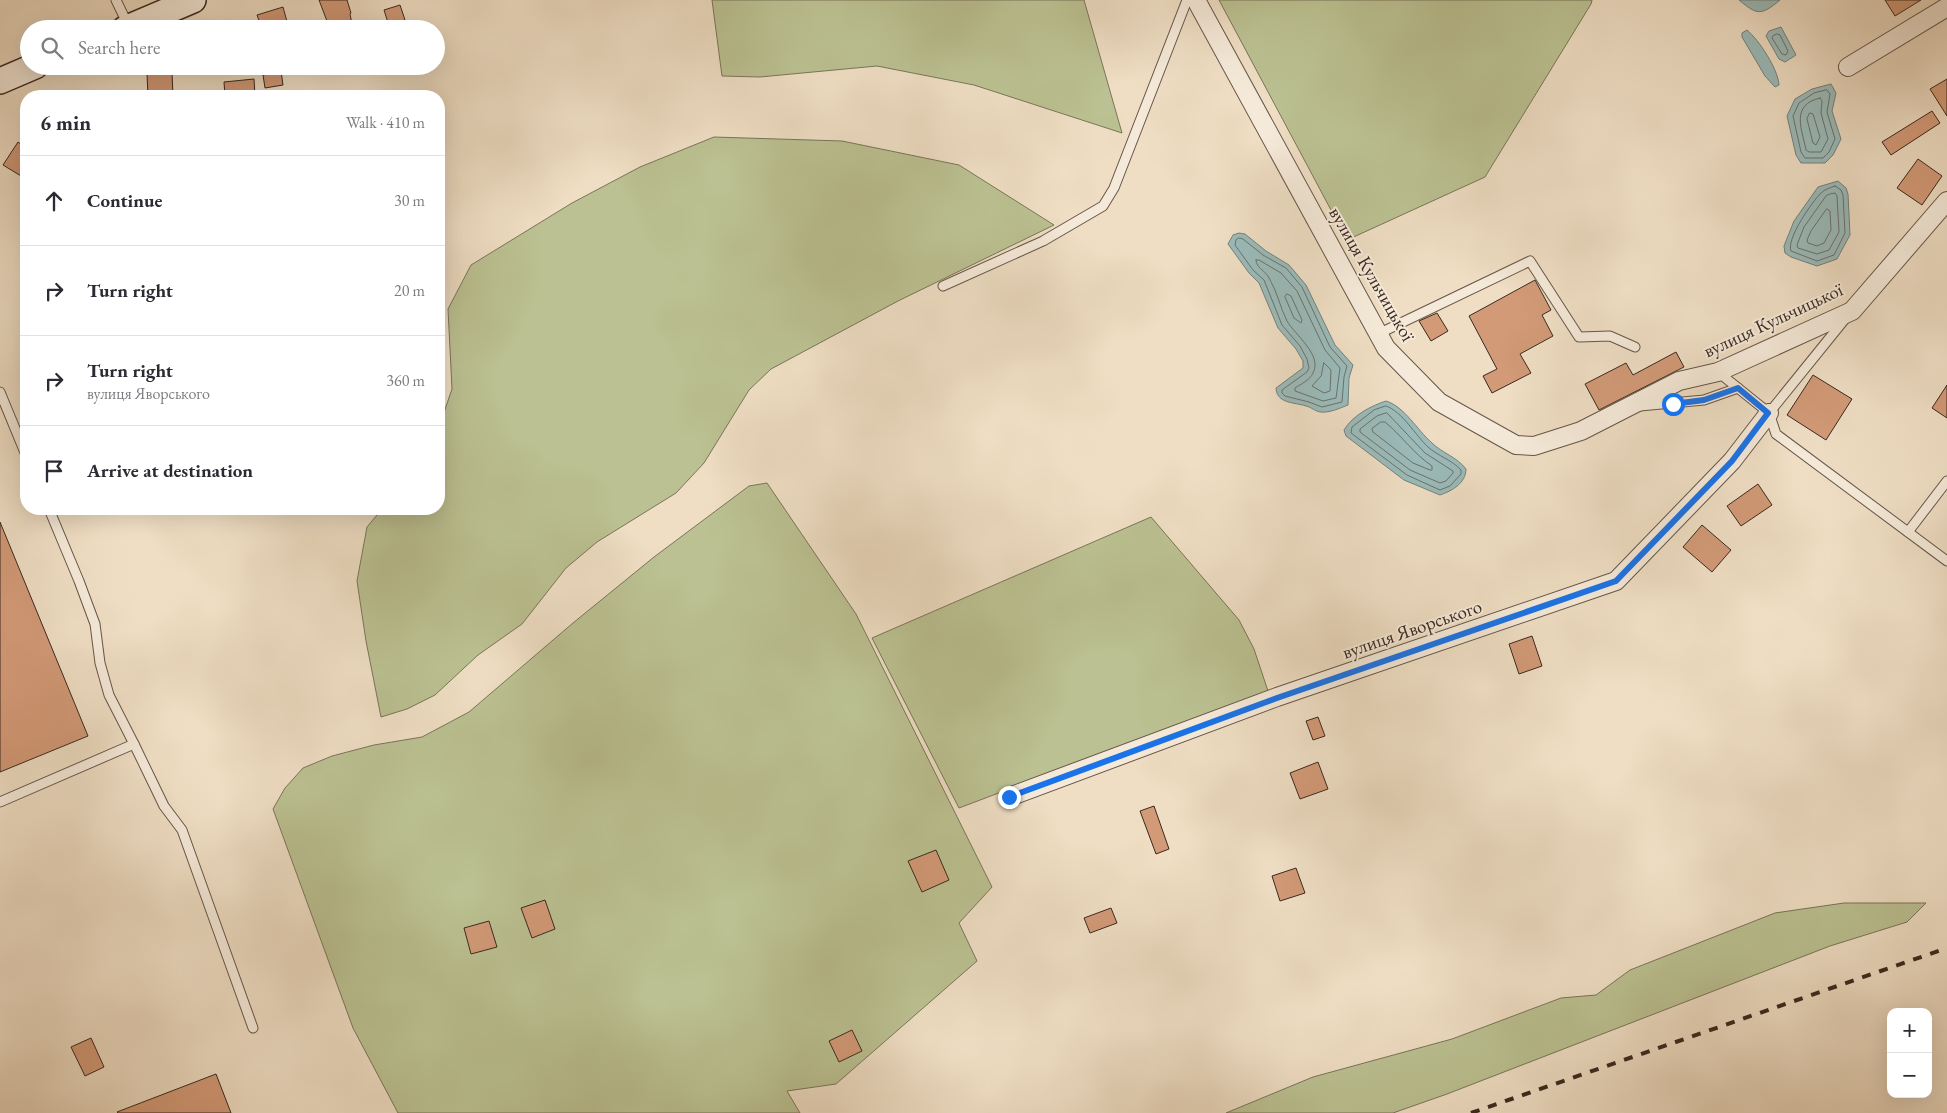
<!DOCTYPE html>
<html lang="en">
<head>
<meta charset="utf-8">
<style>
  :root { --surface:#fff; --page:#f2f2f3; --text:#2b2b33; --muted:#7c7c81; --line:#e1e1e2 }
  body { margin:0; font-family:"EB Garamond",serif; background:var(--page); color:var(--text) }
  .controls { position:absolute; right:15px; bottom:15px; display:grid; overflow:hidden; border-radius:10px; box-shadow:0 5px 20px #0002 }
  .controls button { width:45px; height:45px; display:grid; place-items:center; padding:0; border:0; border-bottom:1px solid var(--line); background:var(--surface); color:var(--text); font:25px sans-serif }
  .stop { position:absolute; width:15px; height:15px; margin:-11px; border:4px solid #1a73e8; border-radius:50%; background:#fff }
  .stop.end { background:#1a73e8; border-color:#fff; box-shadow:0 1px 5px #0008 }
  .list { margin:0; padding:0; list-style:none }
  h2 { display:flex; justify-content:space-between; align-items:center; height:65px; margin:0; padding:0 20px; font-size:21px }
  h2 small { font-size:16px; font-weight:400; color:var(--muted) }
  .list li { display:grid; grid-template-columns:32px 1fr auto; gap:15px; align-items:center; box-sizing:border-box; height:90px; padding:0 20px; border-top:1px solid var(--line) }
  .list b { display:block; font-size:19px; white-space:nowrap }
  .list p { margin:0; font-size:16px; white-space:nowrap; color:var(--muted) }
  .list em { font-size:16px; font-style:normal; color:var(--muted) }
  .icon { flex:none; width:28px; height:28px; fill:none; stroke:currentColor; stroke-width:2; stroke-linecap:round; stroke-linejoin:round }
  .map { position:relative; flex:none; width:1947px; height:1113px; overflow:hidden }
  .search { position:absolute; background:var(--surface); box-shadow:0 5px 20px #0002; left:20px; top:20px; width:425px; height:55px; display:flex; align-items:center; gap:12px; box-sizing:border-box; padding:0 18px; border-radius:28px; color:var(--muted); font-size:19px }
  .panel { position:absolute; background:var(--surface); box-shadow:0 5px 20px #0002; left:20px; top:90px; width:425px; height:425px; border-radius:20px }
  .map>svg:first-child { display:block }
  .green { fill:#bbc192; stroke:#7a7559 }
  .water { fill:#9bbbba; stroke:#74817c }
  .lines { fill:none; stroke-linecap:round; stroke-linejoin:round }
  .shore { stroke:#6a726d; stroke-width:1 }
  .building { fill:#d29a77; stroke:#3a2920 }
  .lane-casing { stroke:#675649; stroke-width:11 }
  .street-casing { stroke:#675649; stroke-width:20 }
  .secondary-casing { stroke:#3a2920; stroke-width:28 }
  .lane { stroke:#f5ead9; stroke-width:9 }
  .street { stroke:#f5ead9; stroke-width:18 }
  .secondary { stroke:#f5ead9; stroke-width:25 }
  .rail { stroke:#3a2920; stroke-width:4; stroke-dasharray:9 9; stroke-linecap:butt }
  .route { stroke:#1a73e8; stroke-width:6 }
  .labels { text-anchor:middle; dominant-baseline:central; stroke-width:4; stroke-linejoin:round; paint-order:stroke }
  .street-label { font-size:19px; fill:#3a2920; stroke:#f5ead9 }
</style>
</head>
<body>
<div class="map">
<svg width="1947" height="1113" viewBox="0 0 1947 1113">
  <rect width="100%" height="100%" fill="#efdec4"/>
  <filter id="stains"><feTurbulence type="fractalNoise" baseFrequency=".004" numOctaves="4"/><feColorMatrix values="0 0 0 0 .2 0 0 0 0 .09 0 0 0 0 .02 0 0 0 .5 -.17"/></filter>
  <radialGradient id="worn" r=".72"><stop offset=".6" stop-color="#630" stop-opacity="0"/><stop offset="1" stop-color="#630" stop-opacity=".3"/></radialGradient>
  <!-- green -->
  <g class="green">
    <polygon points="712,0 1084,0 1122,133 974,85 877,66 760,77 722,76"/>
    <polygon points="1219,0 1592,0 1591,4 1485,177 1347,240"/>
    <polygon points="714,137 842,141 959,165 1054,225 898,301 771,369 749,390 704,463 676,493 597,542 566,568 522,624 478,655 435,695 407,709 381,717 366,641 357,581 367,527 382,509 439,509 439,427 452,389 448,309 471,265 572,203 640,167"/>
    <polygon points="767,483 856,614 992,887 959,923 977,961 836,1084 787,1091 800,1113 398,1113 353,1028 273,809 285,788 303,768 332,756 374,745 422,737 469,712 573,623 654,557 749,486"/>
    <polygon points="1151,517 1239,620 1254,649 1268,691 959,808 872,638"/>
    <polygon points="1844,903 1926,903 1907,922 1830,946 1447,1094 1393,1113 1226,1113 1313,1077 1452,1039 1561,998 1596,995 1630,970 1775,913"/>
  </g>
  <!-- water -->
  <g class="water">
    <path d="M1739 0H1780C1761 16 1757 15 1739 0Z"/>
    <polygon points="1781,27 1796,55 1785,62 1779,59 1766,36 1769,31"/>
    <path d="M1747 30C1759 40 1778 69 1779 85L1775 87 1765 76 1742 37V33Z"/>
    <polygon points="1831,84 1836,93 1832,111 1841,139 1833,155 1825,163 1801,163 1796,155 1787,116 1795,99 1812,89"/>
    <polygon points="1838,181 1846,188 1848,194 1850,235 1837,259 1817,266 1791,257 1785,253 1784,246 1794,221 1818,187"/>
    <path d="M1239 233 1245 234 1266 251 1289 265 1306 285 1335 345 1353 365 1349 378 1348 405C1340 408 1330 413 1321 412 1316 412 1311 407 1306 406 1294 402 1277 404 1276 388L1303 368V361L1296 349 1278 328 1259 283 1249 273 1228 244 1233 235Z"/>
    <path d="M1386 401C1405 407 1417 430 1432 443 1442 453 1457 457 1466 469 1466 483 1452 491 1440 495L1404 480 1346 436 1344 430C1353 415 1371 406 1386 401Z"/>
  </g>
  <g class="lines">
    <!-- shore -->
    <g class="shore">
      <polygon points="1777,34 1780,35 1788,51 1786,55 1782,54 1772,38 1773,36"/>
      <polygon points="1827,90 1830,94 1827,112 1835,139 1829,152 1823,158 1805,158 1801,152 1793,116 1799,103 1814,93"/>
      <path d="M1820 98 1822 101 1821 113 1828 139 1821 152H1809L1806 150C1802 129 1790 105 1820 98Z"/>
      <polygon points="1810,113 1813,114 1820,137 1816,145 1813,143 1807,119"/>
      <path d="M1835 186 1841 190 1843 195 1845 233 1834 255 1817 261 1791 251C1786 239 1812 202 1821 193 1825 189 1830 188 1835 186Z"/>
      <polygon points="1830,194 1835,193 1837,196 1839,232 1829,250 1817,254 1798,248 1797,245 1804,227 1826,196"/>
      <polygon points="1827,209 1830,211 1831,230 1824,243 1817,246 1808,243 1807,240 1811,231"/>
      <polygon points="1239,238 1243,239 1263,255 1286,268 1302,287 1330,347 1347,366 1344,377 1342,402 1322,407 1309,402 1285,396 1282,393 1282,390 1307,372 1309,368 1307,359 1300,346 1282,325 1264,280 1253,270 1235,245 1236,240"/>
      <path d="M1256 260H1259L1281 273 1297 291 1325 350 1340 368 1336 398 1323 401 1295 391V388C1301 384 1310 380 1313 373 1323 355 1294 334 1287 321 1280 307 1277 291 1269 278 1266 271 1256 268 1256 260Z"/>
      <polygon points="1287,294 1291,296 1302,320 1301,323 1294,318 1285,297"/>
      <polygon points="1324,363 1331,370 1330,391 1324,393 1312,386 1321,376"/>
      <path d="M1386 406C1402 411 1416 436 1428 447 1438 456 1452 460 1461 470V474L1450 486 1440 490 1407 475 1351 433 1352 427 1374 410Z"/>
      <polygon points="1387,413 1425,453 1453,471 1453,473 1446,481 1440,483 1410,470 1360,432 1360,429 1377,416"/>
      <path d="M1381 422H1385C1402 436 1414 454 1432 466V470H1430L1413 463 1373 432 1372 429Z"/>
    </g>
  </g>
  <!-- building -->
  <g class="building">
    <polygon points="319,0 347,0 351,13 350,14 353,29 330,29"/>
    <polygon points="1885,0 1921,0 1895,16"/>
    <polygon points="400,5 408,29 390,29 384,10"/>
    <polygon points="283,7 289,29 262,29 257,15"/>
    <polygon points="281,71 283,85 265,88 263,75"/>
    <polygon points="172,73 173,96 148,96 147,74"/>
    <polygon points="254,79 255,96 225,96 224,82"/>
    <polygon points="1947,79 1947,116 1930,89"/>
    <polygon points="1932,111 1940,123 1891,155 1882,142"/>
    <polygon points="18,142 26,148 26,179 3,165"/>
    <polygon points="1918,159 1942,176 1922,205 1897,188"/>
    <polygon points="1535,280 1551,310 1542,315 1553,336 1520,354 1531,373 1492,393 1483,376 1497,369 1469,316"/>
    <polygon points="1437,313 1448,331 1431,341 1419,321"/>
    <polygon points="1676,352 1684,367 1599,410 1585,384 1626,363 1633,375"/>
    <polygon points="1813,375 1852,399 1826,440 1787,415"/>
    <polygon points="1947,385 1947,418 1932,408"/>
    <polygon points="1758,484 1772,505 1741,526 1727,506"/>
    <polygon points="0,522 88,736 0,772"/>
    <polygon points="1702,525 1731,550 1712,572 1683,547"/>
    <polygon points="1532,636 1542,666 1519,674 1509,644"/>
    <polygon points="1318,717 1325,736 1313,740 1306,721"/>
    <polygon points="1318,762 1328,789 1300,799 1290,773"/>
    <polygon points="1154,806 1169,849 1156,854 1140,811"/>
    <polygon points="936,850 949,880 922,892 908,861"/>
    <polygon points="1296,868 1305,893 1280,901 1272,876"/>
    <polygon points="545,900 555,929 532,938 521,908"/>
    <polygon points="1111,908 1117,923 1090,933 1084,918"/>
    <polygon points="489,921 497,947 471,954 464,928"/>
    <polygon points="852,1030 862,1051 839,1062 829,1041"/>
    <polygon points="91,1038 104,1067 85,1076 71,1047"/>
    <polygon points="216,1074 231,1113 118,1113 117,1112"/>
  </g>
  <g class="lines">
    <defs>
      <g id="lane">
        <polyline points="116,0 129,27"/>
        <polyline points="943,286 1043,241 1103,206 1114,188 1187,0"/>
        <polyline points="1845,319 1769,413 1776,434 1947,561"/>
        <polyline points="1378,334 1530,261 1579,337 1610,336 1635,347"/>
        <polyline points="1718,372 1769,413"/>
        <polyline points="0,392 26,455"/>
        <polyline points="1640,406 1704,400 1738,388"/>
        <polyline points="1908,532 1947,481"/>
        <polyline points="134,744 164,806 182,830 253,1028"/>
        <polyline points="0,802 134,744 109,695 100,663 95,624 79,581 49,509"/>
      </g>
      <g id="street">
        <polyline points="1196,0 1386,348 1439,402 1516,445 1534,446 1581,431 1679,381 1718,372 1852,311 1947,201"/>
        <polyline points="1848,67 1947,7"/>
        <polyline points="1009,797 1277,697 1616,581 1732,461 1769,413"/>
      </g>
      <g id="secondary">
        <polyline points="125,29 193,0"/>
        <polyline points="0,81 35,66"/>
      </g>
    </defs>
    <!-- lane casing -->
    <use href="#lane" class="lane-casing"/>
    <!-- street casing -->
    <use href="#street" class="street-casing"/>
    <!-- secondary casing -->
    <use href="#secondary" class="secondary-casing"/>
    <!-- lane -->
    <use href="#lane" class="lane"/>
    <!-- street -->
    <use href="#street" class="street"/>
    <!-- secondary -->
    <use href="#secondary" class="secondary"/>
    <!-- rail -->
    <polyline class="rail" points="1471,1113 1947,948"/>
  </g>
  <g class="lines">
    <!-- route -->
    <polyline class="route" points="1009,797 1277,698 1616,581 1732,461 1768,413 1738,388 1704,400 1673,404"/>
  </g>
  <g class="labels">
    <!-- street labels -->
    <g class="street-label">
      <text transform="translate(1372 274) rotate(60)">вулиця Кульчицької</text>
      <text transform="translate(1773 320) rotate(-25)">вулиця Кульчицької</text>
      <text transform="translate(1412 629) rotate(-19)">вулиця Яворського</text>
    </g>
  </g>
  <rect width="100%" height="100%" filter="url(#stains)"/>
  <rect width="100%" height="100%" fill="url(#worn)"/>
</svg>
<div class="controls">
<button>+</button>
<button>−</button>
</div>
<div class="stop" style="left:1673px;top:404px"></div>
<div class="stop end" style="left:1009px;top:797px"></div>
<div class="search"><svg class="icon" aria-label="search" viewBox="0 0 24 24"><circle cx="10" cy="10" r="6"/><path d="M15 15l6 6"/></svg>Search here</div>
<section class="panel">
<h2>6 min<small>Walk · 410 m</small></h2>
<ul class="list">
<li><svg class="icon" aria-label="ahead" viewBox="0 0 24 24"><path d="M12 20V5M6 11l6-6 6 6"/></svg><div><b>Continue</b></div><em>30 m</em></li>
<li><svg class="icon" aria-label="right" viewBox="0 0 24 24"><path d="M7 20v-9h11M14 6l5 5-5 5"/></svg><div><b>Turn right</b></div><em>20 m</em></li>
<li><svg class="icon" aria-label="right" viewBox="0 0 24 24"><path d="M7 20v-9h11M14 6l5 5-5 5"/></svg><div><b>Turn right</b><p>вулиця Яворського</p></div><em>360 m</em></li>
<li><svg class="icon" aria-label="arrive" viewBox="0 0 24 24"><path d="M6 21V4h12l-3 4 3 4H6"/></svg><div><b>Arrive at destination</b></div></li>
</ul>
</section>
</div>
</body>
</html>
